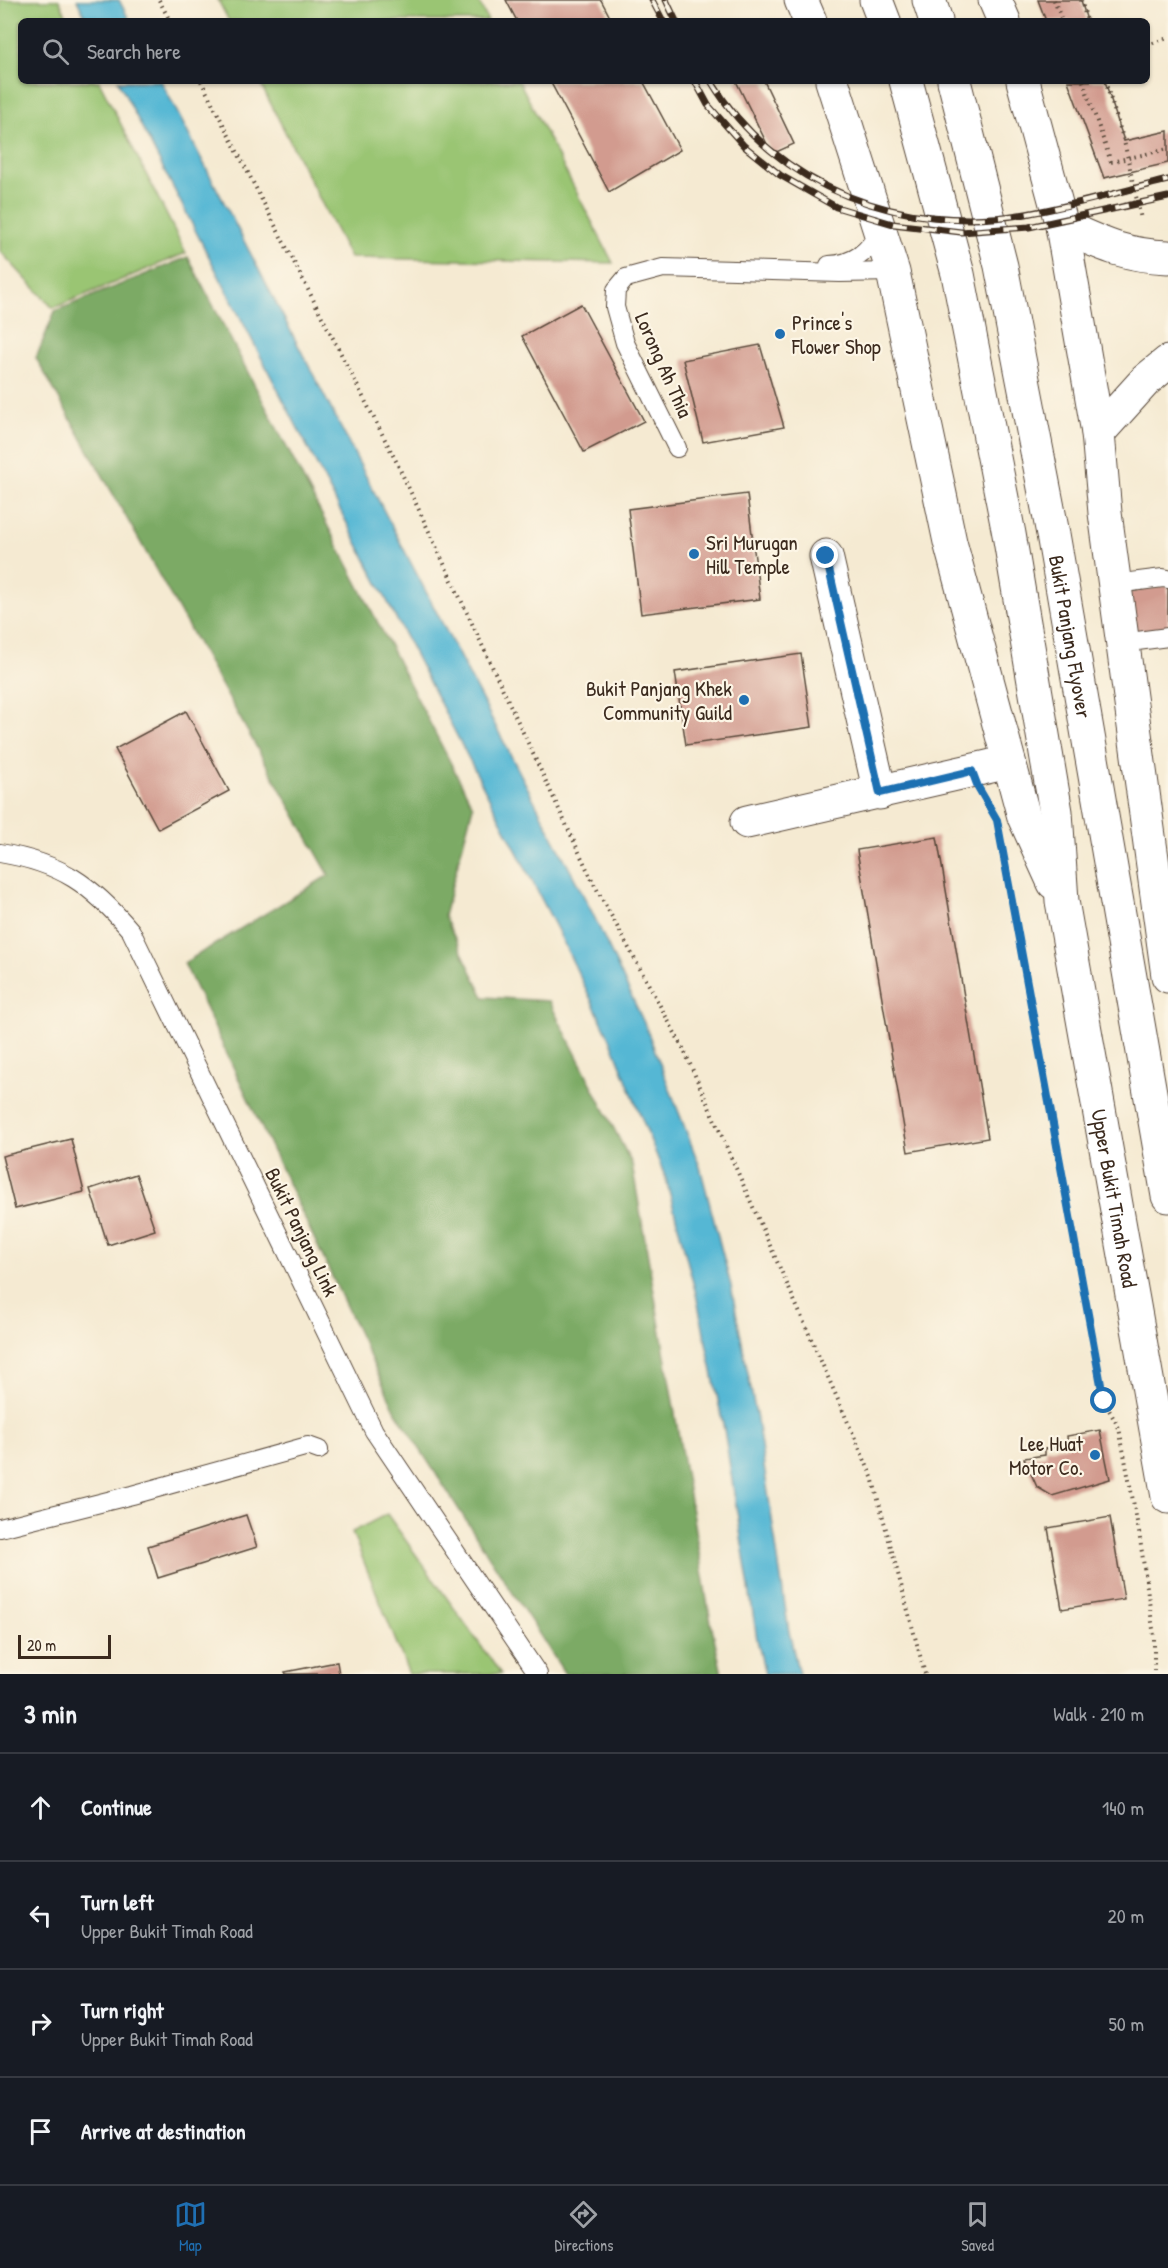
<!DOCTYPE html>
<html lang="en">
<head>
<meta charset="utf-8">
<style>
  :root { --surface:#171b24; --page:#20242c; --text:#f1f3f6; --muted:#9ea1a6; --line:#363941; --accent:#1f6fb2 }
  body { margin:0; font-family:"Patrick Hand",sans-serif; background:var(--page); color:var(--text) }
  .scale { position:absolute; left:18px; bottom:15px; width:93px; box-sizing:border-box; padding-left:6px; border:3px solid #3b2a1e; border-top:0; font-size:16px; line-height:21px; white-space:nowrap; color:#3b2a1e; -webkit-text-stroke:4px #fcf5e5; paint-order:stroke }
  .stop { position:absolute; width:18px; height:18px; margin:-14px; border:4px solid #1f6fb2; border-radius:50%; background:#fff }
  .stop.end { background:#1f6fb2; border-color:#fff; box-shadow:0 2px 6px #0008 }
  .list { margin:0; padding:0; list-style:none }
  h2 { display:flex; justify-content:space-between; align-items:center; height:78px; margin:0; padding:0 24px; font-size:26px }
  h2 small { font-size:20px; font-weight:400; color:var(--muted) }
  .list li { display:grid; grid-template-columns:39px 1fr auto; gap:18px; align-items:center; box-sizing:border-box; height:108px; padding:0 24px; border-top:2px solid var(--line) }
  .list b { display:block; font-size:22px; white-space:nowrap }
  .list p { margin:0; font-size:20px; white-space:nowrap; color:var(--muted) }
  .list em { font-size:20px; font-style:normal; color:var(--muted) }
  .icon { flex:none; width:33px; height:33px; fill:none; stroke:currentColor; stroke-width:2; stroke-linecap:round; stroke-linejoin:round }
  .map { position:relative; flex:none; width:1168px; height:1674px; overflow:hidden }
  .search { position:absolute; background:var(--surface); box-shadow:0 2px 4px #0004; left:18px; right:18px; top:18px; height:66px; display:flex; align-items:center; gap:15px; box-sizing:border-box; padding:0 21px; border-radius:9px; color:var(--muted); font-size:22px }
  .sheet { height:510px; background:var(--surface) }
  nav { display:flex; justify-content:space-around; align-items:center; box-sizing:border-box; height:84px; border-top:2px solid var(--line); background:var(--surface); font-size:16px; color:var(--muted) }
  nav a { display:grid; justify-items:center; gap:3px }
  nav .on { color:var(--accent) }
  .map>svg:first-child { display:block }
  .green { fill:#9ac573; stroke:#6a7848; stroke-width:1.5 }
  .forest { fill:#7baa65; stroke:#5b6a42; stroke-width:1.5 }
  .water { fill:#55b7d4; stroke:#487079; stroke-width:1.5 }
  .building { fill:#d29b8f }
  .lines { fill:none; stroke-linecap:round; stroke-linejoin:round }
  .service-casing { stroke:#574739; stroke-width:20 }
  .minor-casing { stroke:#574739; stroke-width:35 }
  .secondary-casing { stroke:#574739; stroke-width:35 }
  .trunk-casing { stroke:#574739; stroke-width:35 }
  .path { stroke:#574739; stroke-width:4; stroke-dasharray:1.5 4.5; stroke-linecap:butt }
  .service { stroke:#fff; stroke-width:18 }
  .minor { stroke:#fff; stroke-width:33 }
  .secondary { stroke:#fff; stroke-width:33 }
  .trunk { stroke:#fff; stroke-width:33 }
  .rail-casing { stroke:#3b2a1e; stroke-width:7 }
  .rail { stroke:#fcf5e5; stroke-width:4.5; stroke-dasharray:14; stroke-linecap:butt }
  .path-bridge { stroke:#574739; stroke-width:4; stroke-dasharray:1.5 4.5; stroke-linecap:butt }
  .route { stroke:#1f6fb2; stroke-width:8 }
  .poi-dot { fill:#1f6fb2; stroke:#fcf5e5; stroke-width:2 }
  .labels { text-anchor:middle; dominant-baseline:central; stroke-width:4.5; stroke-linejoin:round; paint-order:stroke }
  .poi-label { font-size:21px; fill:#3b2a1e; stroke:#fcf5e5; text-anchor:start }
  .street-label { font-size:21px; fill:#3b2a1e; stroke:#fcf5e5 }
</style>
</head>
<body>
<div class="map">
<svg width="1168" height="1674" viewBox="0 0 1168 1674">
  <rect width="100%" height="100%" fill="#fcf5e5"/>
  <filter id="ink" filterUnits="userSpaceOnUse"><feTurbulence type="fractalNoise" baseFrequency=".0167" numOctaves="2"/><feDisplacementMap in="SourceGraphic" scale="12" xChannelSelector="R" yChannelSelector="G"/><feConvolveMatrix kernelMatrix="1 2 1 2 8 2 1 2 1" color-interpolation-filters="sRGB"/></filter>
  <filter id="wash" filterUnits="userSpaceOnUse"><feTurbulence type="fractalNoise" baseFrequency=".008" numOctaves="4" result="noise"/><feDisplacementMap in="SourceGraphic" scale="24" xChannelSelector="R" yChannelSelector="G"/><feGaussianBlur stdDeviation="1.35" result="paint"/><feColorMatrix in="noise" values="0 0 0 0 0 0 0 0 0 0 0 0 0 0 0 0 0 1.4 0 .05"/><feComposite in="paint" operator="in"/></filter>
  <g filter="url(#wash)">
    <rect width="100%" height="100%" fill="#f5ead2"/>
    <!-- green -->
    <g class="green">
      <polygon points="0,0 59,0 69,21 21,21 21,81 99,81 186,253 53,308 0,251"/>
      <polygon points="218,0 478,0 488,21 229,21"/>
      <polygon points="259,81 519,81 613,263 350,258"/>
      <polygon points="387,1514 501,1674 409,1674 352,1532"/>
    </g>
    <!-- forest -->
    <polygon class="forest" points="188,257 473,806 444,916 484,997 549,1001 632,1164 711,1623 722,1674 565,1674 396,1412 184,963 329,875 36,358 55,311"/>
    <!-- water -->
    <g class="water">
      <polygon points="77,0 119,0 130,21 87,21"/>
      <polygon points="118,81 161,81 592,912 645,1025 700,1167 731,1286 757,1420 789,1632 799,1674 765,1674 757,1639 724,1429 696,1294 666,1179 611,1041 557,929"/>
    </g>
    <g id="blocks">
      <!-- building -->
      <g class="building">
        <polygon points="506,0 601,0 612,21 517,21"/>
        <polygon points="1038,0 1081,0 1087,21 1046,21"/>
        <polygon points="550,81 643,81 680,150 609,192"/>
        <polygon points="736,81 764,81 794,144 772,154"/>
        <polygon points="1068,81 1105,81 1124,141 1168,131 1168,163 1104,178"/>
        <polygon points="581,304 644,421 584,452 522,336"/>
        <polygon points="760,345 784,427 703,442 683,360"/>
        <polygon points="747,494 760,599 641,614 628,509"/>
        <polygon points="1168,585 1168,629 1135,634 1129,592"/>
        <polygon points="801,654 812,727 686,745 675,672"/>
        <polygon points="186,711 229,791 158,829 115,749"/>
        <polygon points="937,837 988,1138 908,1152 857,850"/>
        <polygon points="71,1139 84,1192 15,1209 2,1156"/>
        <polygon points="136,1174 155,1230 108,1245 90,1189"/>
        <polygon points="1100,1430 1110,1479 1052,1496 1037,1487 1024,1458 1045,1455 1045,1449 1068,1446 1067,1436"/>
        <polygon points="246,1515 257,1547 158,1578 148,1546"/>
        <polygon points="1110,1517 1124,1599 1062,1609 1048,1528"/>
        <polygon points="337,1662 339,1674 286,1674 285,1672"/>
      </g>
    </g>
  </g>
  <g filter="url(#ink)">
    <use href="#blocks" fill-opacity="0" stroke="#574739" stroke-width="1.5"/>
    <g class="lines">
      <defs>
        <g id="service">
          <path d="M829 265C854 264 868 252 880 231"/>
          <polyline points="677,448 625,343 615,307 616,290 626,278 663,268 840,273 893,272"/>
          <polyline points="1115,584 1163,578 1168,579"/>
          <polyline points="1122,643 1168,637"/>
          <path d="M0 853C61 863 91 884 131 931L374 1431 538 1674"/>
          <polyline points="0,1528 132,1495 308,1446 319,1450"/>
        </g>
        <g id="minor">
          <polyline points="826,556 880,793"/>
          <polyline points="747,822 1009,762"/>
        </g>
        <g id="secondary">
          <path d="M1062 226C1102 244 1123 255 1168 257"/>
          <polyline points="1098,433 1146,380 1168,362"/>
        </g>
        <g id="trunk">
          <polyline points="801,0 810,21"/>
          <polyline points="876,0 884,21"/>
          <polyline points="929,0 936,21"/>
          <polyline points="995,0 1004,21"/>
          <polyline points="832,81 893,272 950,542 1024,817 1054,883"/>
          <path id="s1" d="M906 81 958 274 1009 534 1056 812 1062 901 1168 1497"/>
          <path id="s2" d="M954 81 1001 266 1053 534 1168 1196"/>
          <polyline points="1023,81 1062,226 1098,433 1105,513 1168,976"/>
        </g>
      </defs>
      <!-- service casing -->
      <use href="#service" class="service-casing"/>
      <!-- minor casing -->
      <use href="#minor" class="minor-casing"/>
      <!-- secondary casing -->
      <use href="#secondary" class="secondary-casing"/>
      <!-- trunk casing -->
      <use href="#trunk" class="trunk-casing"/>
      <!-- path -->
      <g class="path">
        <polyline points="159,0 170,21"/>
        <polyline points="1054,0 1062,21"/>
        <polyline points="1081,0 1087,21"/>
        <polyline points="1147,45 1168,38"/>
        <polyline points="201,81 396,461 593,882 683,1048 872,1477 925,1674"/>
        <polyline points="1083,81 1111,162"/>
        <polyline points="1105,81 1124,141 1141,219"/>
        <polyline points="1004,857 1104,1401 1119,1428 1139,1532 1154,1636 1154,1674"/>
      </g>
      <!-- service -->
      <use href="#service" class="service"/>
      <!-- minor -->
      <use href="#minor" class="minor"/>
      <!-- secondary -->
      <use href="#secondary" class="secondary"/>
      <!-- trunk -->
      <use href="#trunk" class="trunk"/>
      <defs>
        <g id="rail">
          <polyline points="652,0 663,21"/>
          <polyline points="666,0 676,21"/>
          <polyline points="695,81 708,105 744,146 780,175 836,207 893,224 961,232 1029,227 1168,197"/>
          <path d="M711 81C776 189 904 235 1026 214 1074 206 1121 191 1168 180"/>
        </g>
      </defs>
      <!-- rail casing -->
      <use href="#rail" class="rail-casing"/>
      <!-- rail -->
      <use href="#rail" class="rail"/>
      <!-- path-bridge -->
      <polyline class="path-bridge" points="1111,162 1168,149"/>
    </g>
  </g>
  <g class="lines" filter="url(#ink)">
    <!-- route -->
    <polyline class="route" points="826,556 880,793 972,771 978,787 997,820 1104,1401"/>
  </g>
  <!-- markers -->
  <g class="poi-dot">
    <circle cx="780" cy="334" r="6"/>
    <circle cx="694" cy="554" r="6"/>
    <circle cx="744" cy="700" r="6"/>
    <circle cx="1095" cy="1455" r="6"/>
  </g>
  <g class="labels">
    <!-- poi labels -->
    <g class="poi-label">
      <text x="792" y="322">Prince's<tspan x="792" dy="24">Flower Shop</tspan></text>
      <text x="706" y="542">Sri Murugan<tspan x="706" dy="24">Hill Temple</tspan></text>
      <text x="732" y="688" text-anchor="end">Bukit Panjang Khek<tspan x="732" dy="24">Community Guild</tspan></text>
      <text x="1083" y="1443" text-anchor="end">Lee Huat<tspan x="1083" dy="24">Motor Co.</tspan></text>
    </g>
    <!-- street labels -->
    <g class="street-label">
      <text transform="translate(664 365) rotate(66)">Lorong Ah Thia</text>
      <text stroke="none"><textPath href="#s2" startOffset="568">Bukit Panjang Flyover</textPath></text>
      <text stroke="none"><textPath href="#s1" startOffset="1138">Upper Bukit Timah Road</textPath></text>
      <text transform="translate(302 1232) rotate(64)">Bukit Panjang Link</text>
    </g>
  </g>
</svg>
<div class="scale">20 m</div>
<div class="stop" style="left:1104px;top:1401px"></div>
<div class="stop end" style="left:826px;top:556px"></div>
<div class="search"><svg class="icon" aria-label="search" viewBox="0 0 24 24"><circle cx="10" cy="10" r="6"/><path d="M15 15l6 6"/></svg>Search here</div>
</div>
<section class="sheet">
<h2>3 min<small>Walk · 210 m</small></h2>
<ul class="list">
<li><svg class="icon" aria-label="ahead" viewBox="0 0 24 24"><path d="M12 20V5M6 11l6-6 6 6"/></svg><div><b>Continue</b></div><em>140 m</em></li>
<li><svg class="icon" aria-label="left" viewBox="0 0 24 24"><path d="M17 20v-9H6M10 6l-5 5 5 5"/></svg><div><b>Turn left</b><p>Upper Bukit Timah Road</p></div><em>20 m</em></li>
<li><svg class="icon" aria-label="right" viewBox="0 0 24 24"><path d="M7 20v-9h11M14 6l5 5-5 5"/></svg><div><b>Turn right</b><p>Upper Bukit Timah Road</p></div><em>50 m</em></li>
<li><svg class="icon" aria-label="arrive" viewBox="0 0 24 24"><path d="M6 21V4h12l-3 4 3 4H6"/></svg><div><b>Arrive at destination</b></div></li>
</ul>
</section>
<nav>
<a class="on"><svg class="icon" aria-label="map" viewBox="0 0 24 24"><path d="M3 6l6-2 6 2 6-2v14l-6 2-6-2-6 2zM9 4v14M15 6v14"/></svg>Map</a>
<a><svg class="icon" aria-label="directions" viewBox="0 0 24 24"><path d="M12 3l9 9-9 9-9-9zM9 14v-3h6M13 9l2 2-2 2"/></svg>Directions</a>
<a><svg class="icon" aria-label="saved" viewBox="0 0 24 24"><path d="M7 4h10v16l-5-4-5 4z"/></svg>Saved</a>
</nav>
</body>
</html>
